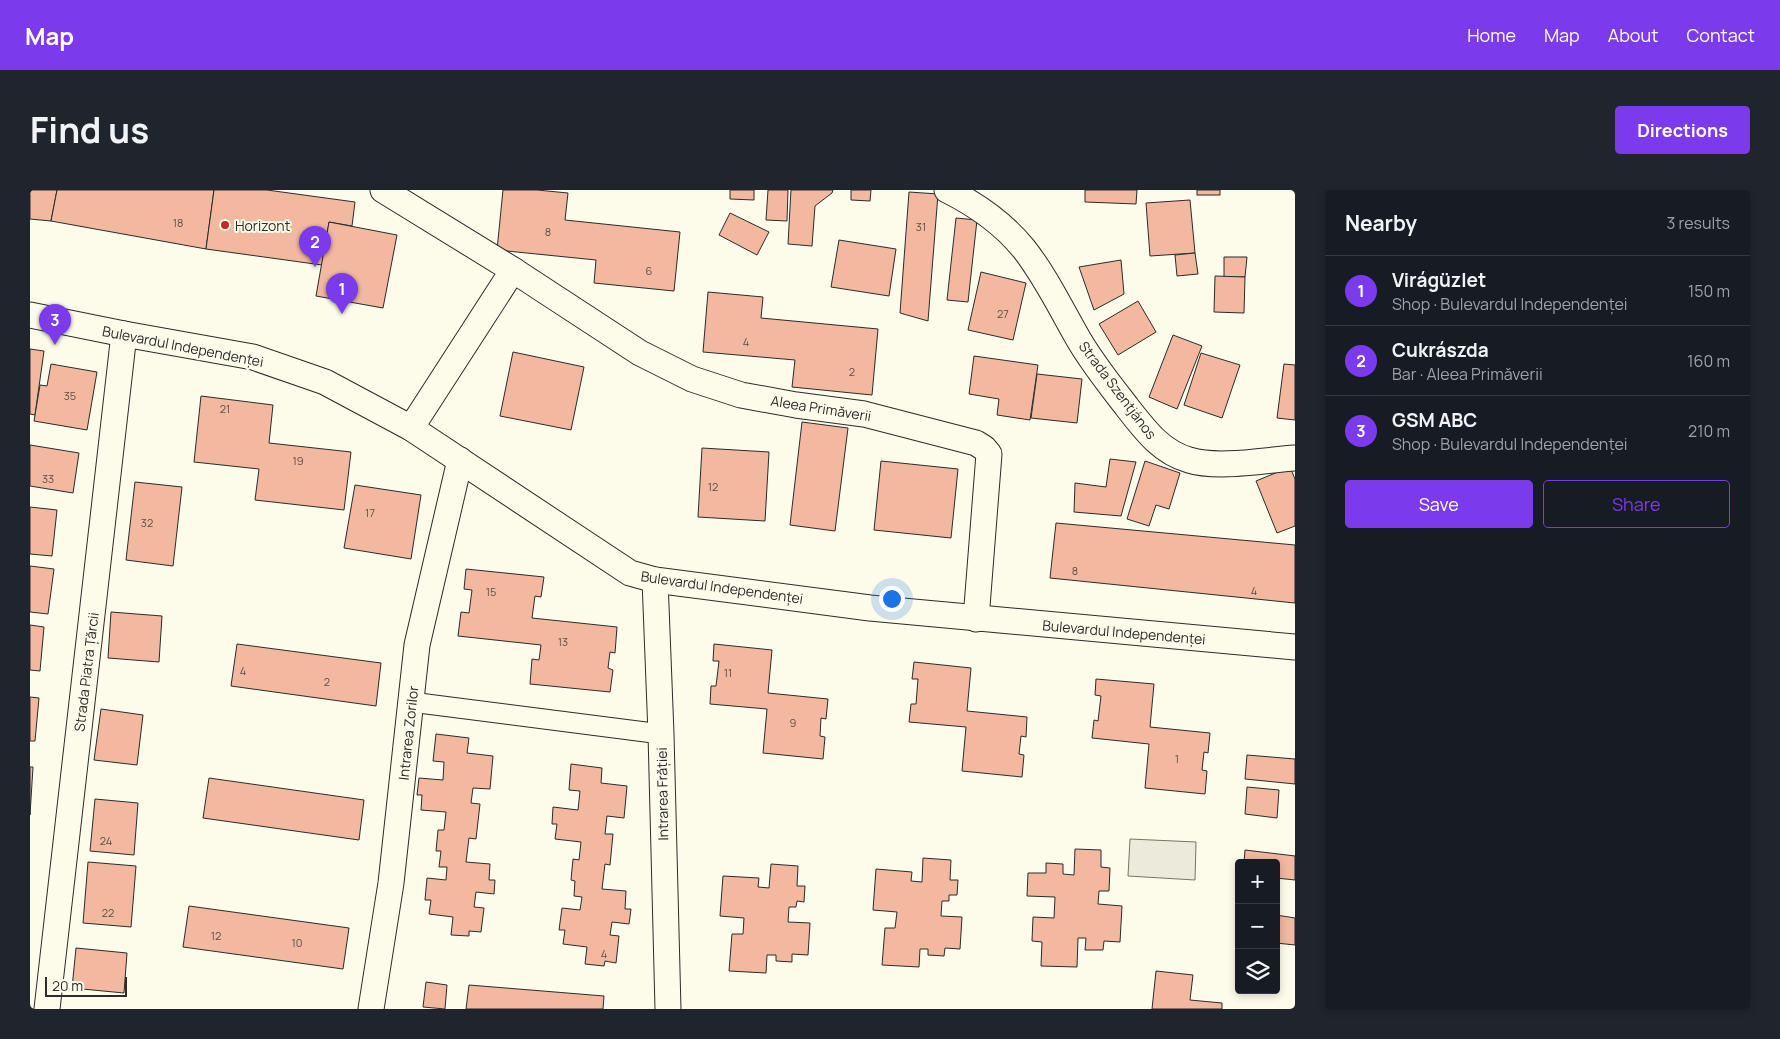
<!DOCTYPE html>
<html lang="en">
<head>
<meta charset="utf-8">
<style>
  :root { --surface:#171b24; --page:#20242c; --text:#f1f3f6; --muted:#9ea1a6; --line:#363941; --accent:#7c3aed }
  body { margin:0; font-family:Manrope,sans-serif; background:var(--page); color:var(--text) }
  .controls { position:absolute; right:15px; bottom:15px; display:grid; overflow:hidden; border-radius:5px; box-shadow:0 2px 8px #0003 }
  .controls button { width:45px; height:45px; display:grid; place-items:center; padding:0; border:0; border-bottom:1px solid var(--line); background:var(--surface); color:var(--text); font:25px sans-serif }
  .scale { position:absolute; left:15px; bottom:12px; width:82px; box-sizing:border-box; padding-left:5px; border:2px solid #2b2b2b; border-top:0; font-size:14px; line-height:18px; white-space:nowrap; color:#2b2b2b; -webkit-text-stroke:4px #fdfbea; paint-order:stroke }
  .you { position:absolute; left:861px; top:408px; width:18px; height:18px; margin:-12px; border:4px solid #fff; border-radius:50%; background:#1a73e8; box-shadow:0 0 0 8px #1a73e833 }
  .badge { display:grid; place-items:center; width:32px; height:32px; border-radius:50%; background:var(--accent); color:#fff; font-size:16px; font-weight:700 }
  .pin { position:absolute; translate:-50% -41px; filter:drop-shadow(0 1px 2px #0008) }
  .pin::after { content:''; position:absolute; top:26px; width:18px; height:15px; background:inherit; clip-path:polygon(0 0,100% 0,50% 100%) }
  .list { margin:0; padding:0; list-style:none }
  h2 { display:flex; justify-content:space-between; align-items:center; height:65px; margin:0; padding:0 20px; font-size:21px }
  h2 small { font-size:16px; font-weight:400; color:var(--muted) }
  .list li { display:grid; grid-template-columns:32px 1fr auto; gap:15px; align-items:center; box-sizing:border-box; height:70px; padding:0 20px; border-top:1px solid var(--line) }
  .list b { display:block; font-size:19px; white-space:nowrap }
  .list p { margin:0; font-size:16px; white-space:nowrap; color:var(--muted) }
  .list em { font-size:16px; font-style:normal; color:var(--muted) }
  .actions { display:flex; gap:10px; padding:15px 20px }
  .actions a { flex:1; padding:11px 0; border:1px solid var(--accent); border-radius:5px; text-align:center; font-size:18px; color:var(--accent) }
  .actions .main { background:var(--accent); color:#fff }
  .icon { flex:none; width:28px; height:28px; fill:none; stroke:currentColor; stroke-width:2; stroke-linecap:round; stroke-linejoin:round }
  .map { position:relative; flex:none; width:1265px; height:819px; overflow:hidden; border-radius:5px }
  header { display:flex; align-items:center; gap:30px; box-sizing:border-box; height:70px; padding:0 25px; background:var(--accent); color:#fff }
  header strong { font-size:24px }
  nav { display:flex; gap:28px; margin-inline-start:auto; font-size:18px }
  .intro { display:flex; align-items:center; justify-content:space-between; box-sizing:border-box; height:120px; padding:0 30px }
  h1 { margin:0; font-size:35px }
  .button { padding:12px 22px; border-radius:5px; background:var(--accent); color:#fff; font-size:18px; font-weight:700 }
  main { display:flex; gap:30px; padding:0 30px }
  aside { flex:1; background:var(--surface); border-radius:5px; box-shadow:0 2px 8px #0003 }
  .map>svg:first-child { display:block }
  .green { fill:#ecebdb; stroke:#74746e }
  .building { fill:#f2b8a0; stroke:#2b2b2b }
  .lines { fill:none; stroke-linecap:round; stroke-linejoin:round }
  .pedestrian-casing { stroke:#2b2b2b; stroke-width:21 }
  .minor-casing { stroke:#2b2b2b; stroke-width:27 }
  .pedestrian { stroke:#fdfbea; stroke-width:19 }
  .minor { stroke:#fdfbea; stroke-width:25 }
  .poi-dot { fill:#c62828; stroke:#fdfbea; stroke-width:2 }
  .labels { text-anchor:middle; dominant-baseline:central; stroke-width:4; stroke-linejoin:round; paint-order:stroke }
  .number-label { font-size:11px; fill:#5d4e48 }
  .poi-label { font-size:14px; fill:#2b2b2b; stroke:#fdfbea; text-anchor:start }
  .street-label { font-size:14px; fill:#2b2b2b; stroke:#fdfbea }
</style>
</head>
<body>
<header>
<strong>Map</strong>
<nav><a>Home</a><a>Map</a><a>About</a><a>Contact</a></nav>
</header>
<div class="intro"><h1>Find us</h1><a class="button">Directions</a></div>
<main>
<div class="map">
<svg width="1265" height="819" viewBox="0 0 1265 819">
  <rect width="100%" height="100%" fill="#fdfbea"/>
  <!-- green -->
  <polygon class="green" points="1100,649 1166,652 1165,690 1098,686"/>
  <!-- building -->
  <g class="building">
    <polygon points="0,0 27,0 21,31 0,29"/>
    <polygon points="27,0 184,0 176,59 21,31"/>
    <polygon points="184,0 237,0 325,12 322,36 299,32 292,75 176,59"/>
    <polygon points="473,0 507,0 538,3 535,30 650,42 644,101 564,93 566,70 467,60"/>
    <polygon points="700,0 724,0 724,10 700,9"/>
    <polygon points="738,0 758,0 757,31 736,30"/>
    <polygon points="761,0 803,0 802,3 785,16 782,56 758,54"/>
    <polygon points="821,0 841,0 840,11 821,10"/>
    <polygon points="1055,0 1107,0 1106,14 1055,12"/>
    <rect x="1167" y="0" width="23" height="5"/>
    <polygon points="879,2 908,4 898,131 870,123"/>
    <polygon points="1160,10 1165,63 1120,66 1116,13"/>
    <polygon points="700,23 739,42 727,65 689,45"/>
    <polygon points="926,28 947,30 938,112 917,110"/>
    <polygon points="299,32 367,45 353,118 286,106"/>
    <polygon points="809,50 866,59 859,106 801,97"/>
    <polygon points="1165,63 1168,84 1147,86 1145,65"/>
    <polygon points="1194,67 1217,67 1215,87 1194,87"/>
    <polygon points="1091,70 1094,104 1064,120 1049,77"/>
    <polygon points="951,82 996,93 983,150 938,140"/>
    <polygon points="1185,86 1215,87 1214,123 1184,122"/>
    <polygon points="678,102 733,107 731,128 848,139 842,205 762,197 765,170 673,162"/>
    <polygon points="1108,111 1126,142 1088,165 1069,134"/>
    <polygon points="1143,145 1172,156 1147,219 1119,207"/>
    <polygon points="0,159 14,161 5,225 0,224"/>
    <polygon points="483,162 554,177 541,240 470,226"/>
    <polygon points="1171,163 1210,175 1192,228 1154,215"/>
    <polygon points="944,166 1008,175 1000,230 967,225 969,209 939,204"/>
    <polygon points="21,174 67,182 57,240 4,231 10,195 17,196"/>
    <polygon points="1254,174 1265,175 1265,230 1247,228"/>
    <polygon points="1007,184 1052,189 1047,233 1001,228"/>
    <polygon points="171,206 243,215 239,253 321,262 314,320 225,310 229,279 164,272"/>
    <polygon points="772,232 818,238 805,341 760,335"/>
    <polygon points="0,255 49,263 43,303 0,296"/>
    <polygon points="672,258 739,262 735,331 668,327"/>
    <polygon points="1080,269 1106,272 1091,326 1044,322 1045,293 1076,297"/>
    <polygon points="851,271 928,279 921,348 844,340"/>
    <polygon points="1115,271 1150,283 1139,319 1126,315 1119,336 1097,329"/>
    <polygon points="1260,277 1265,289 1265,336 1247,343 1226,291"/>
    <polygon points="105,292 152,297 143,376 96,370"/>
    <polygon points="325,295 391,305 381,369 314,358"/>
    <polygon points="0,317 27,320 22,366 0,364"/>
    <polygon points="1026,333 1265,355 1265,413 1020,388"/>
    <polygon points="0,376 24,379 18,424 0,422"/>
    <polygon points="436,379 514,387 511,407 505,406 502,428 587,437 585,463 580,462 578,478 583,480 580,502 500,494 502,469 509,470 511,455 428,446 431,422 439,423 442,400 434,399"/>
    <polygon points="81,422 132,426 129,472 78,468"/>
    <polygon points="0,435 14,437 10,481 0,480"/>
    <polygon points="207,454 351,473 346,516 201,496"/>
    <polygon points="684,454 742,460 738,503 798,509 796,529 791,528 790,546 795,547 793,569 733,563 737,519 680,514 681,496 686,496 689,471 683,471"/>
    <polygon points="884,472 941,478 937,521 997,527 996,547 991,546 989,564 994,565 992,587 932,581 936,537 879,532 881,514 886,514 888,489 882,489"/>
    <polygon points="1066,489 1124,494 1120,537 1180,543 1178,563 1174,562 1172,580 1177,581 1175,604 1115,598 1119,554 1062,548 1064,530 1068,531 1071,506 1065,505"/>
    <polygon points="0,507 9,508 5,551 0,551"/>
    <polygon points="71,519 113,525 107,575 64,570"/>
    <polygon points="406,544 439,548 437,563 463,566 460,599 443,598 441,613 450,614 446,649 439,648 436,672 460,674 459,690 465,690 464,704 446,702 444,717 454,718 451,742 439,741 439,746 421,745 423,727 399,724 401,710 395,710 397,688 416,690 417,677 409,677 411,661 406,661 408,640 414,640 416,622 391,620 392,605 387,605 389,588 413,590 414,572 403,571"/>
    <polygon points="1217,565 1265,569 1265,594 1215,589"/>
    <polygon points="541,574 572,578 571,593 597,596 594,628 577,626 575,644 583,644 580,675 575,674 572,699 596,701 595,719 601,719 599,734 582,732 580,745 589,746 586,773 575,771 574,776 555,774 557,757 533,754 535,740 529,740 532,718 550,720 552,707 544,706 545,691 541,690 543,669 549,670 551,652 525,649 527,634 522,634 523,617 548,620 550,601 539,600"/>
    <polygon points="0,577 3,577 0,625"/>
    <polygon points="179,588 334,610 329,650 173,628"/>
    <polygon points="1217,597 1249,600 1247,628 1215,624"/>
    <polygon points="65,609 108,613 104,665 60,661"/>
    <polygon points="1045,659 1071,660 1071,677 1080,678 1079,701 1069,701 1068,714 1092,716 1090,752 1074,751 1073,760 1055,760 1056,748 1048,748 1047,777 1011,776 1012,752 1002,751 1003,727 1024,728 1025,707 997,706 998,683 1016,683 1016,673 1033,674 1033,684 1044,685"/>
    <polygon points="1215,660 1265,666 1265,690 1246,688 1246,673 1214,673"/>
    <polygon points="893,668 921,670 920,690 928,690 927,705 919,705 919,711 912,711 911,726 932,727 930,759 915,758 914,766 898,765 898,759 890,759 889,777 852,775 855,738 865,738 867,722 843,720 846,679 882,682 881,691 892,692"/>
    <polygon points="58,672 106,676 101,737 53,733"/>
    <polygon points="741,674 768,676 767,696 775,696 774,712 767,711 766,717 759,717 758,732 780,733 778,765 762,764 762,772 746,771 746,765 737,765 736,783 699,781 702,744 713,744 714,728 690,726 693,686 729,688 728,697 739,698"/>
    <polygon points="159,716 319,738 313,779 153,757"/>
    <polygon points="1246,725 1265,728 1265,755 1246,753"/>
    <polygon points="46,758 97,763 94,803 42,798"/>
    <polygon points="1126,781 1163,785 1160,810 1192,813 1192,819 1122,819"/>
    <polygon points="396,792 417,795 415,819 393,817"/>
    <polygon points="439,795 574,806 573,819 436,819"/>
  </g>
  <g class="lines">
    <defs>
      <polyline id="pedestrian" points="381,512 631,544"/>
      <g id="minor">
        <polyline points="353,0 483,80 381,238"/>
        <path d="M917 0C947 15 973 33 994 59 1016 87 1031 119 1049 150 1063 174 1080 195 1097 217 1115 240 1131 262 1159 270 1188 279 1235 270 1265 268"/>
        <polyline points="483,80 610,163 662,189 711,205 766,215 834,224 946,253 954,258 959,264 946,429"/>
        <polyline points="0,125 94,144 223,167 295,192 381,238 600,383 625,390 840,418 1265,457"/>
        <polyline points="625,390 631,544 638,819"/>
        <polyline points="17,819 94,144"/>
        <polyline points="341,819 361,693 387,455 430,270"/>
      </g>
    </defs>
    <!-- pedestrian casing -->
    <use href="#pedestrian" class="pedestrian-casing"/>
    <!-- minor casing -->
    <use href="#minor" class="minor-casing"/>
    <!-- pedestrian -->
    <use href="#pedestrian" class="pedestrian"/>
    <!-- minor -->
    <use href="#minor" class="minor"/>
  </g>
  <!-- markers -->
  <circle class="poi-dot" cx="195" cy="35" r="5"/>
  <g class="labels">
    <!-- number labels -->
    <g class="number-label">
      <text x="148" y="32">18</text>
      <text x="891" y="36">31</text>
      <text x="518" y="41">8</text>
      <text x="619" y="80">6</text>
      <text x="973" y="123">27</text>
      <text x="716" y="151">4</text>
      <text x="822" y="181">2</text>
      <text x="40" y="205">35</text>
      <text x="195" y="218">21</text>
      <text x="268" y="270">19</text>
      <text x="18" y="288">33</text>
      <text x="683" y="296">12</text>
      <text x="340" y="322">17</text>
      <text x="117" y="332">32</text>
      <text x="1045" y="380">8</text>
      <text x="1224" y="400">4</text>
      <text x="461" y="401">15</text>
      <text x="533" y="451">13</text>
      <text x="213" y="480">4</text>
      <text x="698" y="482">11</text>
      <text x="297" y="491">2</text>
      <text x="763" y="532">9</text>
      <text x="1147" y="568">1</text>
      <text x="76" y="650">24</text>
      <text x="78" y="722">22</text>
      <text x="186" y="745">12</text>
      <text x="267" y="752">10</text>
      <text x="574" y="763">4</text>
    </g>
    <!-- poi labels -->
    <g class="poi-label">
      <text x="205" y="35">Horizont</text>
    </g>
    <!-- street labels -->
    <g class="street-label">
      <text transform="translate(153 156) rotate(11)">Bulevardul Independenței</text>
      <text transform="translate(1088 200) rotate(53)">Strada Szentjános</text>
      <text transform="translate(791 218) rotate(9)">Aleea Primăverii</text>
      <text transform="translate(692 397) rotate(8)">Bulevardul Independenței</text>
      <text transform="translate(1094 442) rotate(5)">Bulevardul Independenței</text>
      <text transform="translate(56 482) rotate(-83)">Strada Piatra Țărcii</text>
      <text transform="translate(378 543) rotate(-84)">Intrarea Zorilor</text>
      <text transform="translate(632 604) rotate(-91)">Intrarea Frăției</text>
    </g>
  </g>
</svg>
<div class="controls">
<button>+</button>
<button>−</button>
<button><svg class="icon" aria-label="layers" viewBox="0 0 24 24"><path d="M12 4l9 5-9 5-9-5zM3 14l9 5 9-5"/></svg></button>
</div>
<div class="scale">20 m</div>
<div class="you"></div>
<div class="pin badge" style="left:312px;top:124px">1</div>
<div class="pin badge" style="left:285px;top:77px">2</div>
<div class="pin badge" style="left:25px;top:155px">3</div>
</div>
<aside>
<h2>Nearby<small>3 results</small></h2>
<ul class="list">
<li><span class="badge">1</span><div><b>Virágüzlet</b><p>Shop · Bulevardul Independenței</p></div><em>150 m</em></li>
<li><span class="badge">2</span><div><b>Cukrászda</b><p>Bar · Aleea Primăverii</p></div><em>160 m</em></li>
<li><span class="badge">3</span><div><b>GSM ABC</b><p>Shop · Bulevardul Independenței</p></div><em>210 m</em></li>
</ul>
<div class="actions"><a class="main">Save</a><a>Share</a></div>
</aside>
</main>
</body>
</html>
